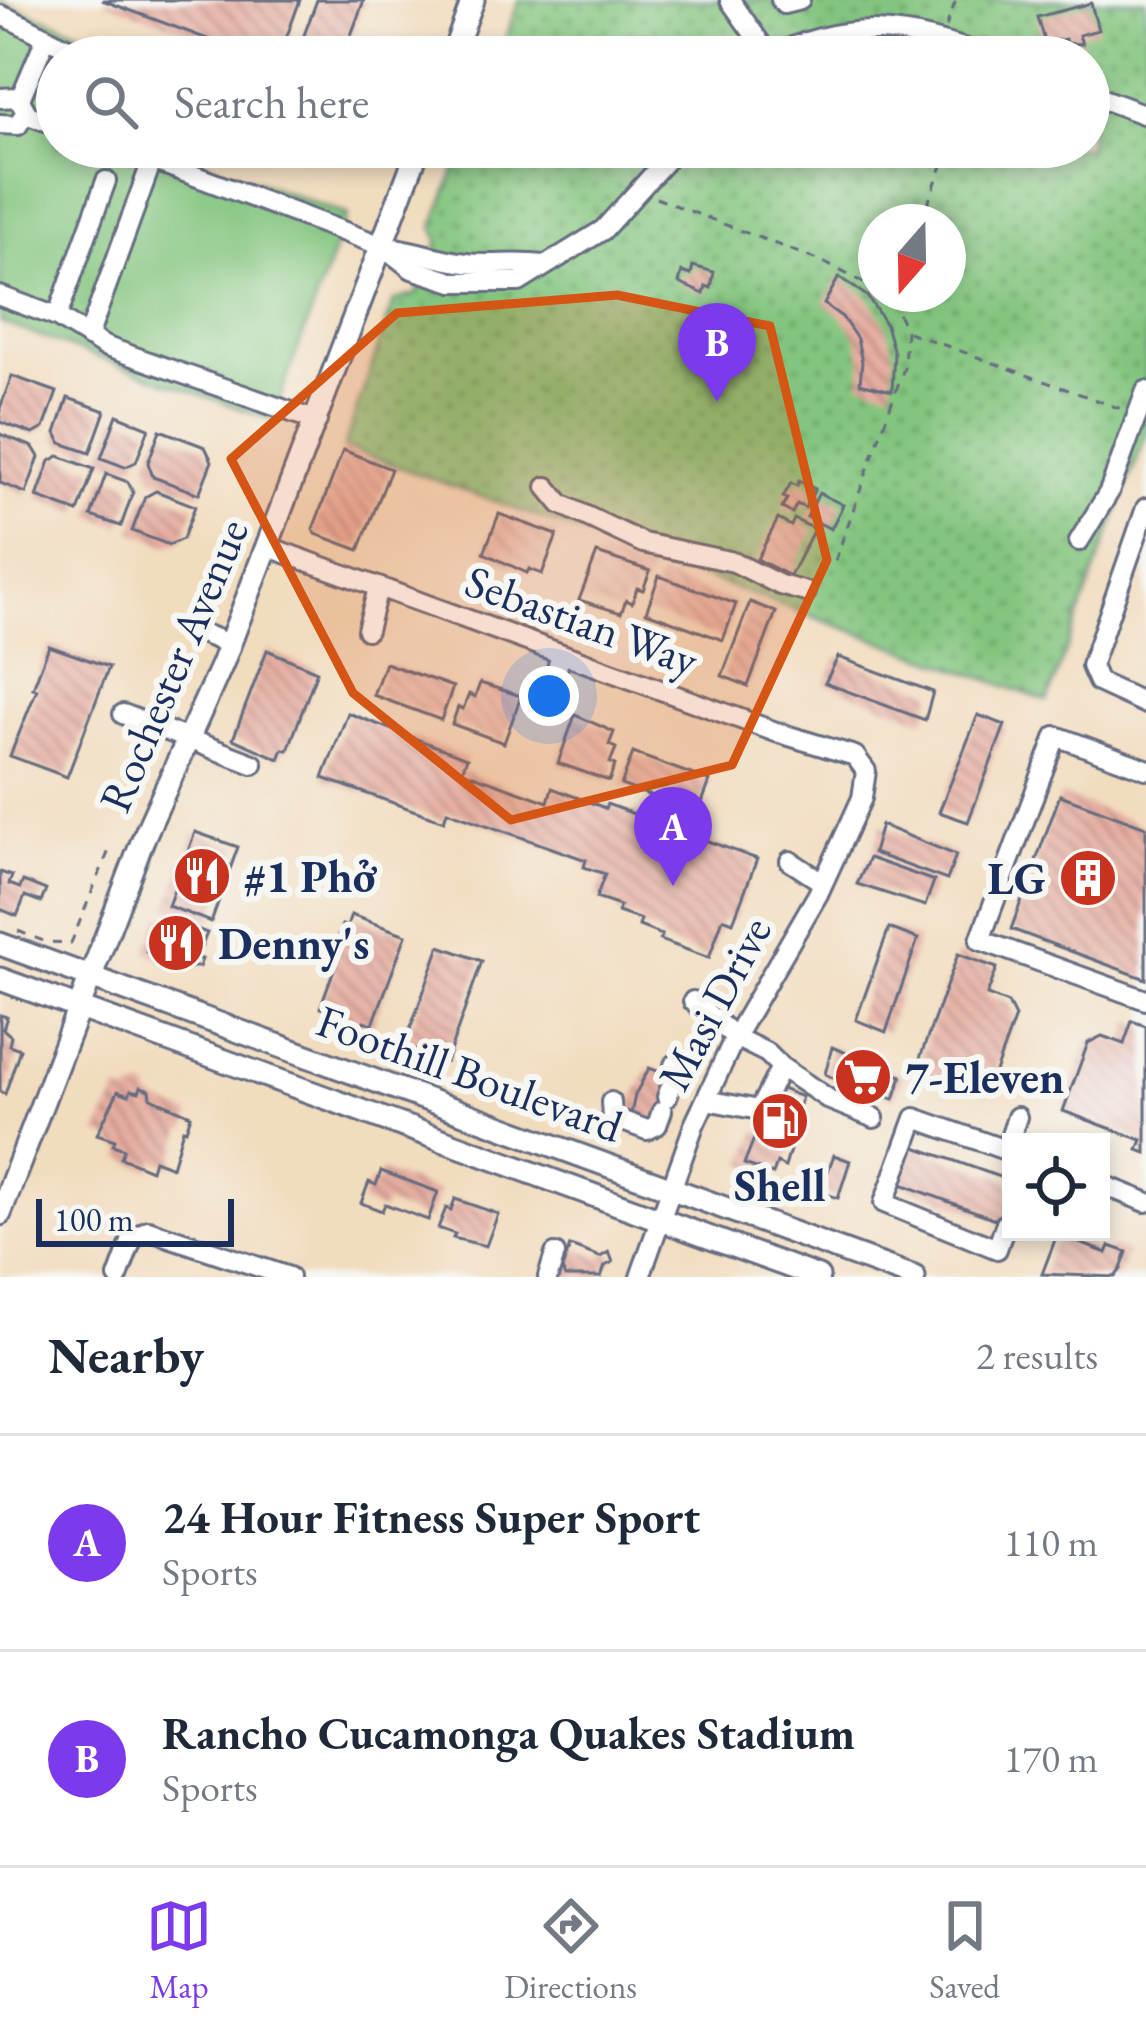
<!DOCTYPE html>
<html lang="en">
<head>
<meta charset="utf-8">
<style>
  :root { --surface:#fff; --page:#f2f2f3; --text:#1f2937; --muted:#747a83; --line:#e0e1e3; --accent:#7c3aed }
  body { margin:0; font-family:"EB Garamond",serif; background:var(--page); color:var(--text) }
  .controls { position:absolute; right:36px; bottom:36px; display:grid; overflow:hidden; border-radius:0px; box-shadow:0 6px 18px #0003 }
  .controls button { width:108px; height:108px; display:grid; place-items:center; padding:0; border:0; border-bottom:3px solid var(--line); background:var(--surface); color:var(--text); font:60px sans-serif }
  .compass { position:absolute; left:858px; top:204px; width:108px; height:108px; border-radius:50%; background:var(--surface); box-shadow:0 6px 18px #0003; rotate:200deg }
  .scale { position:absolute; left:36px; bottom:30px; width:198px; box-sizing:border-box; padding-left:12px; border:6px solid #1b2f5e; border-top:0; font-size:33px; line-height:42px; white-space:nowrap; color:#1b2f5e; -webkit-text-stroke:9px #f6f6f2; paint-order:stroke }
  .you { position:absolute; left:549px; top:696px; width:42px; height:42px; margin:-30px; border:9px solid #fff; border-radius:50%; background:#1a73e8; box-shadow:0 0 0 18px #1a73e833 }
  .badge { display:grid; place-items:center; width:78px; height:78px; border-radius:50%; background:var(--accent); color:#fff; font-size:39px; font-weight:700 }
  .pin { position:absolute; translate:-50% -99px; filter:drop-shadow(0 3px 6px #0008) }
  .pin::after { content:''; position:absolute; top:63px; width:42px; height:36px; background:inherit; clip-path:polygon(0 0,100% 0,50% 100%) }
  .list { margin:0; padding:0; list-style:none }
  h2 { display:flex; justify-content:space-between; align-items:center; height:156px; margin:0; padding:0 48px; font-size:51px }
  h2 small { font-size:39px; font-weight:400; color:var(--muted) }
  .list li { display:grid; grid-template-columns:78px 1fr auto; gap:36px; align-items:center; box-sizing:border-box; height:216px; padding:0 48px; border-top:3px solid var(--line) }
  .list b { display:block; font-size:45px; white-space:nowrap }
  .list p { margin:0; font-size:39px; white-space:nowrap; color:var(--muted) }
  .list em { font-size:39px; font-style:normal; color:var(--muted) }
  .icon { flex:none; width:66px; height:66px; fill:none; stroke:currentColor; stroke-width:2; stroke-linecap:round; stroke-linejoin:round }
  .map { position:relative; flex:none; width:1146px; height:1277px; overflow:hidden }
  .search { position:absolute; background:var(--surface); box-shadow:0 6px 18px #0003; left:36px; right:36px; top:36px; height:132px; display:flex; align-items:center; gap:30px; box-sizing:border-box; padding:0 42px; border-radius:66px; color:var(--muted); font-size:45px }
  .sheet { height:588px; background:var(--surface) }
  nav { display:flex; justify-content:space-around; align-items:center; box-sizing:border-box; height:168px; border-top:3px solid var(--line); background:var(--surface); font-size:33px; color:var(--muted) }
  nav a { display:grid; justify-items:center; gap:6px }
  nav .on { color:var(--accent) }
  .map>svg:first-child { display:block }
  .grass { fill:#83c57e; stroke:#4f7a6e; stroke-width:3 }
  .park { fill:url(#park-dots); stroke:#4f7a6e; stroke-width:3; fill-rule:evenodd }
  .building { fill:url(#building-back-hatch) }
  .lines { fill:none; stroke-linecap:round; stroke-linejoin:round }
  .minor-casing { stroke:#666c80; stroke-width:24 }
  .major-casing { stroke:#666c80; stroke-width:27 }
  .path { stroke:#666c80; stroke-width:3; stroke-dasharray:9 9; stroke-linecap:butt }
  .minor { stroke:#fff; stroke-width:18 }
  .major { stroke:#fff; stroke-width:21 }
  .marked { fill:#d45514; fill-opacity:0.2; stroke:#d45514; stroke-width:9; stroke-linejoin:round }
  .labels { text-anchor:middle; dominant-baseline:central; stroke-width:12; stroke-linejoin:round; paint-order:stroke }
  .street-label { font-size:45px; fill:#1b2f5e; stroke:#f6f6f2 }
  .poi-label { font-size:45px; font-weight:bold; fill:#1b2f5e; stroke:#f6f6f2; text-anchor:start }
</style>
</head>
<body>
<div class="map">
<svg width="1146" height="1277" viewBox="0 0 1146 1277">
  <defs>
    <pattern id="park-dots" width="8" height="8" patternUnits="userSpaceOnUse" patternTransform="scale(3)"><rect width="8" height="8" fill="#83c57e"/><path d="M2 2h.1M6 6h.1" fill="none" stroke="#6aa06a" stroke-width="1.8" stroke-linecap="round"/></pattern>
    <pattern id="building-back-hatch" width="6" height="6" patternUnits="userSpaceOnUse" patternTransform="scale(3)"><rect width="6" height="6" fill="#e6ada0"/><path d="M-1 5l2 2M0 0l6 6M5-1l2 2" fill="none" stroke="#ba8d86"/></pattern>
  </defs>
  <rect width="100%" height="100%" fill="#f6f6f2"/>
  <filter id="ink" filterUnits="userSpaceOnUse"><feTurbulence type="fractalNoise" baseFrequency=".00833" numOctaves="2"/><feDisplacementMap in="SourceGraphic" scale="24" xChannelSelector="R" yChannelSelector="G"/><feConvolveMatrix kernelMatrix="1 2 1 2 8 2 1 2 1" color-interpolation-filters="sRGB"/></filter>
  <filter id="wash" filterUnits="userSpaceOnUse"><feTurbulence type="fractalNoise" baseFrequency=".004" numOctaves="4" result="noise"/><feDisplacementMap in="SourceGraphic" scale="48" xChannelSelector="R" yChannelSelector="G"/><feGaussianBlur stdDeviation="2.7" result="paint"/><feColorMatrix in="noise" values="0 0 0 0 0 0 0 0 0 0 0 0 0 0 0 0 0 1.4 0 .05"/><feComposite in="paint" operator="in"/></filter>
  <g filter="url(#wash)">
    <rect width="100%" height="100%" fill="#f2dcbe"/>
    <!-- grass -->
    <polygon class="grass" points="0,2 151,57 57,57 57,147 174,147 174,151 347,215 272,420 0,322"/>
    <!-- park -->
    <path class="park" d="M519 0H1146V435L1047 701 344 447 394 301 417 294 439 240 433 227 464 147H1089V57H499ZM876 222H948V294H876Z"/>
    <g id="blocks">
      <!-- building -->
      <g class="building">
        <polygon points="102,0 300,0 283,47 278,45 273,57 256,57"/>
        <polygon points="317,0 364,0 343,57 296,57"/>
        <polygon points="1091,3 1098,30 1079,35 1082,44 1066,43 1065,39 1045,44 1037,17"/>
        <polygon points="693,266 714,272 711,288 706,286 704,294 679,283 682,272 691,275"/>
        <polygon points="839,277 867,296 886,325 894,353 892,391 860,383 862,362 857,339 842,317 824,304"/>
        <polygon points="12,376 57,392 44,428 33,434 0,422 0,408"/>
        <polygon points="68,398 105,411 90,453 61,443 56,433"/>
        <polygon points="117,415 149,428 136,462 125,467 101,458"/>
        <polygon points="160,430 205,447 212,461 199,494 153,477 148,463"/>
        <polygon points="0,434 33,447 39,457 26,493 0,483"/>
        <polygon points="343,450 391,469 359,550 316,534 313,529"/>
        <polygon points="59,456 94,469 78,512 37,497 50,461"/>
        <polygon points="106,474 128,482 133,492 121,526 91,516"/>
        <polygon points="799,481 815,489 805,508 797,504 792,513 782,508 787,499 783,497 791,483 797,486"/>
        <polygon points="156,491 195,506 183,539 169,545 132,531 145,497"/>
        <polygon points="819,493 843,505 831,529 807,517"/>
        <polygon points="499,514 557,535 542,574 529,569 527,573 484,553"/>
        <polygon points="778,519 791,526 794,519 814,529 790,576 757,559"/>
        <polygon points="597,553 650,571 643,590 637,588 632,603 626,600 621,613 579,600"/>
        <polygon points="659,576 736,604 723,640 646,612"/>
        <polygon points="750,602 776,612 748,686 722,676"/>
        <polygon points="49,646 109,667 67,777 10,756 37,689 33,688"/>
        <polygon points="267,650 317,671 288,750 283,749 279,759 233,739"/>
        <polygon points="838,657 933,692 925,720 825,683"/>
        <polygon points="385,663 453,687 441,720 373,695"/>
        <polygon points="480,683 521,696 504,743 452,724 458,707 463,709 469,694 475,697"/>
        <polygon points="348,713 467,758 462,771 548,802 552,788 605,808 607,804 757,859 733,922 723,918 709,958 660,940 662,935 639,926 641,920 618,912 620,906 596,898 605,874 584,867 586,860 447,811 444,821 323,778"/>
        <polygon points="575,715 614,732 609,745 616,748 610,763 615,765 609,781 558,763"/>
        <polygon points="978,715 1005,725 968,822 939,812"/>
        <polygon points="633,753 710,781 698,813 621,785"/>
        <polygon points="1060,795 1146,827 1146,979 1011,929"/>
        <polygon points="881,825 956,855 947,880 873,853"/>
        <polygon points="195,832 238,847 211,922 168,906"/>
        <polygon points="869,858 934,881 925,906 857,884"/>
        <polygon points="0,872 12,876 9,884 20,888 23,881 46,890 41,902 25,896 17,916 0,909"/>
        <polygon points="351,915 406,935 373,1024 364,1021 362,1025 320,1008 334,969 327,966 342,925 347,927"/>
        <polygon points="160,916 207,933 197,958 202,959 199,967 185,967 146,952"/>
        <polygon points="889,928 918,939 886,1032 856,1020"/>
        <polygon points="440,946 482,961 446,1062 404,1046"/>
        <polygon points="958,954 997,968 987,995 1008,1003 1015,1017 987,1094 916,1069"/>
        <polygon points="0,1015 7,1017 3,1029 11,1036 9,1045 20,1049 5,1094 0,1092"/>
        <polygon points="1132,1021 1146,1026 1146,1153 1138,1150 1142,1140 1063,1111 1088,1043 1102,1036 1124,1044"/>
        <polygon points="832,1047 902,1076 894,1099 853,1083 852,1087 825,1074"/>
        <polygon points="649,1068 669,1075 672,1099 667,1113 644,1122 631,1114 635,1095"/>
        <polygon points="141,1087 150,1090 151,1098 191,1115 186,1130 183,1129 172,1167 154,1160 151,1170 121,1158 124,1149 113,1145 115,1140 97,1134 118,1091 129,1095 131,1090 139,1092"/>
        <polygon points="779,1088 802,1097 786,1140 792,1143 785,1167 777,1163 773,1174 744,1164 757,1131 763,1132"/>
        <polygon points="913,1146 1011,1181 1011,1225 899,1183"/>
        <polygon points="834,1155 850,1161 838,1198 820,1192"/>
        <polygon points="381,1171 438,1192 428,1220 385,1204 382,1211 361,1203 369,1182 376,1185"/>
        <polygon points="455,1199 498,1214 486,1246 453,1238 455,1234 438,1228 446,1208 451,1210"/>
        <polygon points="1058,1232 1076,1234 1074,1241 1107,1253 1110,1246 1127,1252 1121,1269 1115,1277 1042,1274"/>
        <polygon points="570,1246 600,1257 609,1252 613,1262 605,1266 601,1277 565,1277 562,1269"/>
      </g>
    </g>
  </g>
  <g filter="url(#ink)">
    <use href="#blocks" fill-opacity="0" stroke="#666c80" stroke-width="3"/>
    <g class="lines">
      <defs>
        <g id="minor">
          <polyline points="730,0 770,57"/>
          <polyline points="781,0 784,4 800,0"/>
          <path d="M0 15C32 27 56 45 89 57"/>
          <path d="M770 57C849 18 909 27 989 57"/>
          <polyline points="1089,94 1146,115"/>
          <polyline points="0,98 18,97 26,111 18,125 0,124"/>
          <polyline points="20,99 45,40"/>
          <polyline points="25,114 57,125"/>
          <path d="M118 147 382 246C411 249 438 260 467 263 492 266 517 261 543 265"/>
          <polyline points="385,248 412,269 453,282 519,282 603,230 678,147"/>
          <polyline points="0,296 57,317 104,346 317,421"/>
          <polyline points="57,317 106,181"/>
          <polyline points="88,337 157,147"/>
          <polyline points="547,487 561,504 643,543 734,562 780,585 806,592"/>
          <polyline points="1146,508 1091,666 1098,682 1146,704"/>
          <polyline points="1079,541 1109,492 1146,391"/>
          <polyline points="266,546 776,732 855,756 866,771 862,798 818,894 735,1037 694,1125 640,1277"/>
          <polyline points="186,627 229,644"/>
          <polyline points="367,630 378,588"/>
          <polyline points="550,695 561,654"/>
          <polyline points="123,714 253,764"/>
          <polyline points="1146,769 1056,736 980,940 1146,1000"/>
          <polyline points="790,861 822,882"/>
          <polyline points="693,1001 735,1037 767,1053 781,1067 830,1100 874,1118"/>
          <polyline points="667,1097 675,1076 674,1065"/>
          <polyline points="706,1100 759,1110 781,1067"/>
          <polyline points="611,1102 612,1117 647,1130 657,1125 662,1111"/>
          <polyline points="1006,1150 1017,1117"/>
          <polyline points="1101,1184 1146,1202"/>
          <polyline points="1006,1223 997,1249 884,1203 915,1118 1011,1152"/>
          <polyline points="118,1277 132,1239 148,1230 289,1277"/>
          <polyline points="548,1277 555,1254"/>
        </g>
        <g id="major">
          <polyline points="452,57 473,0"/>
          <polyline points="0,944 914,1277"/>
          <polyline points="0,979 818,1277"/>
          <polyline points="0,1214 144,837 222,664 419,147"/>
        </g>
      </defs>
      <!-- minor casing -->
      <use href="#minor" class="minor-casing"/>
      <!-- major casing -->
      <use href="#major" class="major-casing"/>
      <!-- path -->
      <g class="path">
        <polyline points="946,27 956,0"/>
        <polyline points="656,198 825,263 876,289"/>
        <polyline points="921,222 949,147"/>
        <polyline points="908,332 1124,410"/>
        <polyline points="835,561 904,368 906,331 892,300 884,294"/>
        <polyline points="18,931 46,942 71,943 110,848"/>
      </g>
      <!-- minor -->
      <use href="#minor" class="minor"/>
      <!-- major -->
      <use href="#major" class="major"/>
    </g>
  </g>
  <!-- marked area -->
  <path class="marked" d="M617 295 770 326 827 560 732 765 511 820 353 693 231 459 397 313Z"/>
  <!-- icons -->
  <defs>
    <symbol id="restaurant-disc" viewBox="-11 -11 22 22"><circle r="9.5" fill="#c8321e" stroke="#f6f6f2"/><path d="M-5-6h1v4h1v-4h1v4h1v-4h1v5L-1.5 .5V6h-2V.5L-5-1ZM5-6V6H3V1.5H1.5Q1.5-4 5-6Z" fill="#fff"/></symbol>
    <symbol id="building-disc" viewBox="-11 -11 22 22"><circle r="9.5" fill="#c8321e" stroke="#f6f6f2"/><path d="M-4-6H4V6H1V3H-1V6H-4ZM-2.5-4.3h1.7v1.8h-1.7ZM.8-4.3h1.7v1.8H.8ZM-2.5-1h1.7V.8h-1.7ZM.8-1h1.7V.8H.8Z" fill="#fff"/></symbol>
    <symbol id="supermarket-disc" viewBox="-11 -11 22 22"><circle r="9.5" fill="#c8321e" stroke="#f6f6f2"/><path d="M-6-5.5h2.5l.6 2H6L4.5 2H-2.5L-4.4-4H-6ZM-1.5 3.2a1.3 1.3 0 1 0 .1 0ZM3 3.2a1.3 1.3 0 1 0 .1 0Z" fill="#fff"/></symbol>
    <symbol id="fuel-disc" viewBox="-11 -11 22 22"><circle r="9.5" fill="#c8321e" stroke="#f6f6f2"/><path d="M-5.5-6h7V0h2V4h1.3V-2.5L3-4.5l.8-.8L6-3V5H2.5V1h-1V6h-7ZM-4.2-4.7v3.2H.2V-4.7Z" fill="#fff"/></symbol>
  </defs>
  <g fill-rule="evenodd">
    <use href="#restaurant-disc" x="169" y="843" width="66" height="66"/>
    <use href="#building-disc" x="1055" y="845" width="66" height="66"/>
    <use href="#restaurant-disc" x="143" y="910" width="66" height="66"/>
    <use href="#supermarket-disc" x="830" y="1044" width="66" height="66"/>
    <use href="#fuel-disc" x="747" y="1088" width="66" height="66"/>
  </g>
  <g class="labels">
    <!-- street labels -->
    <g class="street-label">
      <text transform="translate(582 620) rotate(20)">Sebastian Way</text>
      <text transform="translate(173 665) rotate(-67)">Rochester Avenue</text>
      <text transform="translate(714 1003) rotate(-62)">Masi Drive</text>
      <text transform="translate(470 1073) rotate(20)">Foothill Boulevard</text>
    </g>
    <!-- poi labels -->
    <g class="poi-label">
      <text x="244" y="876">#1 Phở</text>
      <text x="1046" y="878" text-anchor="end">LG</text>
      <text x="218" y="943">Denny's</text>
      <text x="905" y="1077">7-Eleven</text>
      <text x="780" y="1185" text-anchor="middle">Shell</text>
    </g>
  </g>
</svg>
<div class="controls">
<button><svg class="icon" aria-label="locate" viewBox="0 0 24 24"><circle cx="12" cy="12" r="6"/><path d="M12 2v4M12 18v4M2 12h4M18 12h4"/></svg></button>
</div>
<svg class="compass" viewBox="-18 -18 36 36"><path d="M0-13l5 13h-10z" fill="#e53935"/><path d="M0 13l5-13h-10z" fill="#747a83"/></svg>
<div class="scale">100 m</div>
<div class="you"></div>
<div class="pin badge" style="left:673px;top:886px">A</div>
<div class="pin badge" style="left:717px;top:402px">B</div>
<div class="search"><svg class="icon" aria-label="search" viewBox="0 0 24 24"><circle cx="10" cy="10" r="6"/><path d="M15 15l6 6"/></svg>Search here</div>
</div>
<section class="sheet">
<h2>Nearby<small>2 results</small></h2>
<ul class="list">
<li><span class="badge">A</span><div><b>24 Hour Fitness Super Sport</b><p>Sports</p></div><em>110 m</em></li>
<li><span class="badge">B</span><div><b>Rancho Cucamonga Quakes Stadium</b><p>Sports</p></div><em>170 m</em></li>
</ul>
</section>
<nav>
<a class="on"><svg class="icon" aria-label="map" viewBox="0 0 24 24"><path d="M3 6l6-2 6 2 6-2v14l-6 2-6-2-6 2zM9 4v14M15 6v14"/></svg>Map</a>
<a><svg class="icon" aria-label="directions" viewBox="0 0 24 24"><path d="M12 3l9 9-9 9-9-9zM9 14v-3h6M13 9l2 2-2 2"/></svg>Directions</a>
<a><svg class="icon" aria-label="saved" viewBox="0 0 24 24"><path d="M7 4h10v16l-5-4-5 4z"/></svg>Saved</a>
</nav>
</body>
</html>
